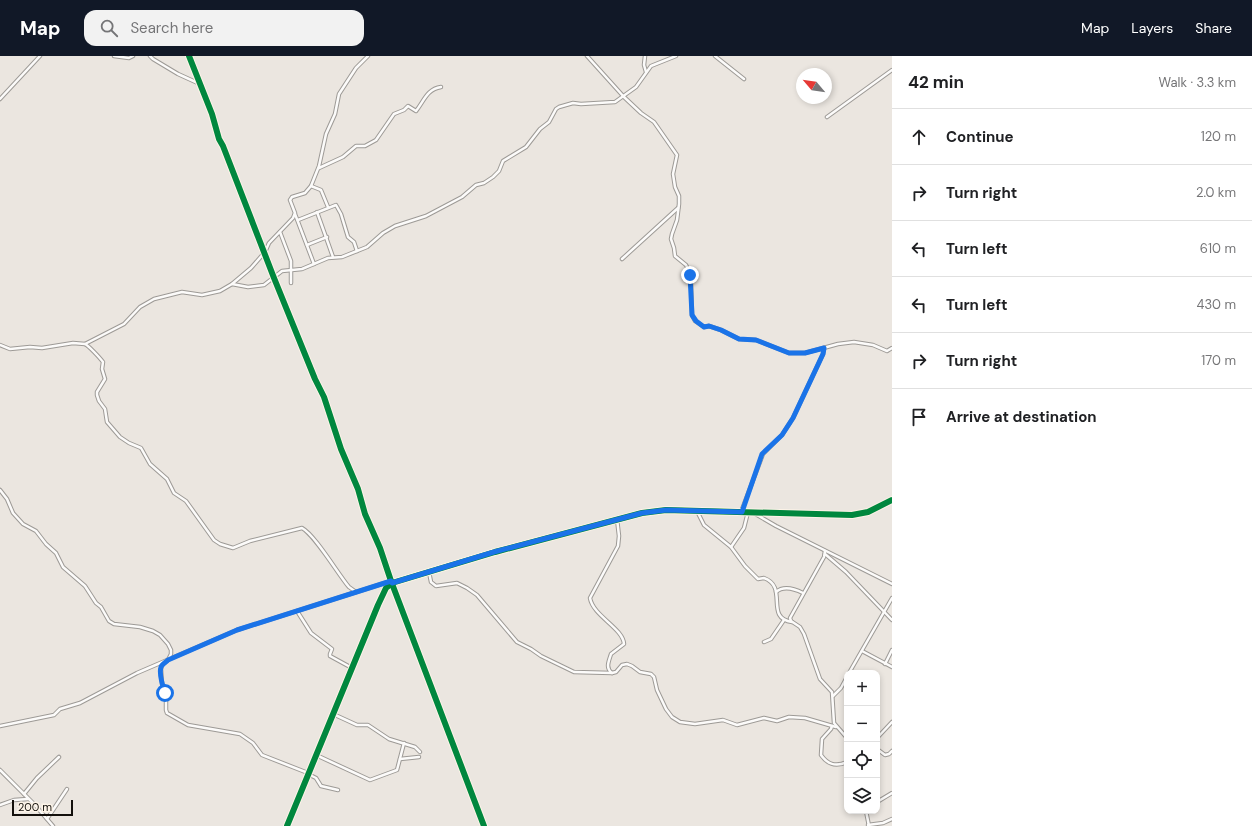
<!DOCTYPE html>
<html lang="en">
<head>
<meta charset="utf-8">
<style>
  :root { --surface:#fff; --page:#f2f2f2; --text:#202124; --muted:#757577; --line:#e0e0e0; --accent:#111827 }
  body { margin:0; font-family:"DM Sans",sans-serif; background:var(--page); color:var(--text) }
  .controls { position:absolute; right:12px; bottom:12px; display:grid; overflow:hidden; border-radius:8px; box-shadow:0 2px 6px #0003 }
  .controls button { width:36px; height:36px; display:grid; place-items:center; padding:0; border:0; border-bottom:1px solid var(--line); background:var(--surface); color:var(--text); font:20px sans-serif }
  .compass { position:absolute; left:796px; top:12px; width:36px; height:36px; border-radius:50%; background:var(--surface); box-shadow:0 2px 6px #0003; rotate:299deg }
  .scale { position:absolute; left:12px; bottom:10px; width:61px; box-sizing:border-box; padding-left:4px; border:2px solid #13100c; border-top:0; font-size:11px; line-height:14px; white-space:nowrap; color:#13100c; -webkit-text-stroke:3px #fdf4e8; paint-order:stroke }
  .stop { position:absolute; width:12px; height:12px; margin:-9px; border:3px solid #1a73e8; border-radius:50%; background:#fff }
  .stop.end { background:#1a73e8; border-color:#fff; box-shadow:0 1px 4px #0008 }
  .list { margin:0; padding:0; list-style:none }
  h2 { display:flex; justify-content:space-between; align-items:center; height:52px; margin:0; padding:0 16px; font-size:17px }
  h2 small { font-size:13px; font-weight:400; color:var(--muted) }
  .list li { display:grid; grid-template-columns:26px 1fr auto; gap:12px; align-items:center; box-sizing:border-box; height:56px; padding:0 16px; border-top:1px solid var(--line) }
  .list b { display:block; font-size:15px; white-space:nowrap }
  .list em { font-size:13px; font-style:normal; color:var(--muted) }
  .icon { flex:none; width:22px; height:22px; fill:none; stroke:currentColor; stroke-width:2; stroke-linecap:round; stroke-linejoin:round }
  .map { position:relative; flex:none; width:892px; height:770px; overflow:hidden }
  header { display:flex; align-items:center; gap:24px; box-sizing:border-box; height:56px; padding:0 20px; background:var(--accent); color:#fff }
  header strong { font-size:19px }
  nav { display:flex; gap:22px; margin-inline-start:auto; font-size:14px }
  .search { width:280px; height:36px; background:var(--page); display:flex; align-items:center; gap:10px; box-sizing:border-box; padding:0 14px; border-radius:12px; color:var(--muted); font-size:15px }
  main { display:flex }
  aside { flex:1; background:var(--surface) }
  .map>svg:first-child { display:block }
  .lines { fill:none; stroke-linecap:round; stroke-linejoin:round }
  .street-casing { stroke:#9d9a96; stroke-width:4.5 }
  .street { stroke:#fcfbfa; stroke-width:2.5 }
  .cycleway-casing { stroke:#fdf4e8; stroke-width:8 }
  .cycleway { stroke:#00873e; stroke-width:6 }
  .route { stroke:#1a73e8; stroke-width:5 }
</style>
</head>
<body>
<header>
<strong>Map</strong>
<div class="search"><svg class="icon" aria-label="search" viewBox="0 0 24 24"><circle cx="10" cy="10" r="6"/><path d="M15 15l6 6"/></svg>Search here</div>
<nav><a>Map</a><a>Layers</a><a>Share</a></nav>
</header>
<main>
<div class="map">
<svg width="892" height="770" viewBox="0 0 892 770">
  <rect width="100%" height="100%" fill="#ebe6e0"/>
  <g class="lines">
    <defs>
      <g id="street">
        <polyline points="114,0 129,2 133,0"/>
        <polyline points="150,0 153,3 178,18 200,28"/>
        <polyline points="189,0 212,58 219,83 223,90 274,222 315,323 324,341 341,393 358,433 365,458 380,492 391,525 484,770"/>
        <polyline points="587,0 624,41 641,57 654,66 677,99 673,118 675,131 679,140 679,148 677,164 672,178 671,183 674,192 675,200 686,209 688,213 691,226 692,259 695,265 704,271 709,270 721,274 739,283 756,284 789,297 805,297 838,288 854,286 873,289 887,295 892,292"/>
        <polyline points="645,0 644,9 646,16"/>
        <polyline points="715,0 744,23"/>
        <polyline points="0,43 40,0"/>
        <polyline points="827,61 892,14"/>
        <path d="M319 112 343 101 356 90H365L376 84 394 58 404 54 408 50 416 55C424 45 427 33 441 31"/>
        <polyline points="311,130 321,134 328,151"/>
        <polyline points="317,156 333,201"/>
        <polyline points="295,158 314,208"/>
        <polyline points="298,164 336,149 341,158 348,181 354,186 357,195"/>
        <polyline points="280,176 291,205 291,227"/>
        <polyline points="307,189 327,181"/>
        <polyline points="622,203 678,152"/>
        <polyline points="232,228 248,231 264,229 282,215 302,213 328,202 342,201 367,191 383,177 395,170 426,160 462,141 476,129 484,127 493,121 499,115 503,105 526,91 540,73 549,66 556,53 559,51 573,47 581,48 615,46 636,31 651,10 676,0"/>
        <path d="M85 288C89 290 100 302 103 306L102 313 105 323 97 336V339L99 345 105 353 107 366 120 381 129 387 141 392 150 408 167 423 174 437 186 445 214 484 220 488 233 492 250 485 302 472C315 479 338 518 349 531L356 536"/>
        <polyline points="0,289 10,293 30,291 42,292 73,287 85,288 124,268 140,251 154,243 182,236 202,239 220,235 232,228 251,212 265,196 269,187 293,162 295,157 290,144 292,141 305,137 311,130 319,110 326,78 335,58 339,38 356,12 368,0"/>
        <polyline points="0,434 7,443 13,457 23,468 36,475 46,488 56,497 63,511 85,530 96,547 101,551 109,565 114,568 140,571 153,575 160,579 168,588 171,594 171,598 168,604 162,609 161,613 162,628 166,639 166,654 167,657 188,669 240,678 253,687 262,699 308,717"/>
        <path d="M697 455 704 469 731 491 745 510 758 523 764 522C789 531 764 562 792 566"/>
        <polyline points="741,456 763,398 782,379 793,362 823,298 824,292"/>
        <polyline points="752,456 776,470 892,528"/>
        <polyline points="731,491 744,472 748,456"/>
        <polyline points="825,495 824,501 790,562 791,565 800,571 804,578 820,623 832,636 834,667 847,682"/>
        <polyline points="825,498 846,516 892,564"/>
        <polyline points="429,516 431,526 436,530 457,527 467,532 477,539 517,586 531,593 541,600 574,616 612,617 616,616 622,609 627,608 632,610 640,616 651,618 654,621 657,634 666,653 672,661 680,666 695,668 723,664 737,669 764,662 777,665 789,661 805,662 836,671"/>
        <path d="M776 536C784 529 795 533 803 537"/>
        <polyline points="297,555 311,577 332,593 330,598 330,600 352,612"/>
        <polyline points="764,586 771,583 784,564"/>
        <polyline points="862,595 892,611"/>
        <polyline points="885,608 892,594"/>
        <path d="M612 617C605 612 609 605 611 598L624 588C623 572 593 560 590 542L618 490 619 480 617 463"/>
        <polyline points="849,617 892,542"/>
        <polyline points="833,640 841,632 847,621"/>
        <polyline points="333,658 357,669 368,669 389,683 415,691 420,696"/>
        <polyline points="0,670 54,659 60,653 80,647 137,617 237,574 391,525"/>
        <path d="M832 670 831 673 822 683 821 699C828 709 836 711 847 706"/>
        <polyline points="877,682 892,666"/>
        <polyline points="877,693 885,699 889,698 892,695"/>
        <polyline points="316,699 370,724 397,714 404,687"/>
        <polyline points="400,703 419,701"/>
        <polyline points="0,714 35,749 53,770"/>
        <polyline points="308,718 316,722 321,730 338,734"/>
        <polyline points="24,738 37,722 59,701"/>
        <polyline points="877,746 892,737"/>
        <polyline points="0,749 14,744 28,743"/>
        <polyline points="866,755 869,770"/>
        <polyline points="47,763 67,733"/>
        <polyline points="868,769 883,767 892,763"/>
        <polyline points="287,770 378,549 386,532 392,527 495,496 642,457 666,454 852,459 868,456 892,444"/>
      </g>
    </defs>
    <!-- street casing -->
    <use href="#street" class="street-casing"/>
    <!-- street -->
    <use href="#street" class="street"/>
    <defs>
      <g id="cycleway">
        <polyline points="189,0 212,58 219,83 223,90 274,222 315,323 324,341 341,393 358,433 365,458 380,492 391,525 484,770"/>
        <polyline points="287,770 378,549 386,532 392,527 495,496 642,457 666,454 852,459 868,456 892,444"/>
      </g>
    </defs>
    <!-- cycleway casing -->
    <use href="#cycleway" class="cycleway-casing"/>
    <!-- cycleway -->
    <use href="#cycleway" class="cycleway"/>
  </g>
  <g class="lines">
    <!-- route -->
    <path class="route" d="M165 637C163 631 159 617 161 611 162 608 166 606 168 604L237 574 391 525 392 527 494 496 642 457 666 454 742 456 762 398 782 379 793 362 823 298 824 292 805 297H789L756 284 739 283 721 274 709 270 704 271 696 265 692 259 690 219"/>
  </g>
</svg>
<div class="controls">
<button>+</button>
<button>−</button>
<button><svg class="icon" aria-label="locate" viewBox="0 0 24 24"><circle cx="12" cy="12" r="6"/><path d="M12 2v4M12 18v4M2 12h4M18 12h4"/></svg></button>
<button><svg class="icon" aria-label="layers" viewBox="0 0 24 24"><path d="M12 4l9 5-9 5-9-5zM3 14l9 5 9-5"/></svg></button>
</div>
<svg class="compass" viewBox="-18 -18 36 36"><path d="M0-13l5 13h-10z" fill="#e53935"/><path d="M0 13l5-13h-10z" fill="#757577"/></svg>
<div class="scale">200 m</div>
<div class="stop" style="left:165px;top:637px"></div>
<div class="stop end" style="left:690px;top:219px"></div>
</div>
<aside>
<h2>42 min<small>Walk · 3.3 km</small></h2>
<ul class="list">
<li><svg class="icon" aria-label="ahead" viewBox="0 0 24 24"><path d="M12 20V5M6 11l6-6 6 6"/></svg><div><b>Continue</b></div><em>120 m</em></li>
<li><svg class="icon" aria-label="right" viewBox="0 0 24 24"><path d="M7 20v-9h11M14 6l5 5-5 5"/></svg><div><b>Turn right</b></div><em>2.0 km</em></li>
<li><svg class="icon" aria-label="left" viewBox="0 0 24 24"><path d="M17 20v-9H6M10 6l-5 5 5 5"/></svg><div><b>Turn left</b></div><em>610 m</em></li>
<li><svg class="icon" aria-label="left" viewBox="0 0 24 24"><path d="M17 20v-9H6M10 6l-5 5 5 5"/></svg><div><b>Turn left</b></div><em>430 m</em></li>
<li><svg class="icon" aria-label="right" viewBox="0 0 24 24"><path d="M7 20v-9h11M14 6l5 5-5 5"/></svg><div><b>Turn right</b></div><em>170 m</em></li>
<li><svg class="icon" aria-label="arrive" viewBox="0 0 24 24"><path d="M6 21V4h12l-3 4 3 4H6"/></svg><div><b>Arrive at destination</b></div></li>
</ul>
</aside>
</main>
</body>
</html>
